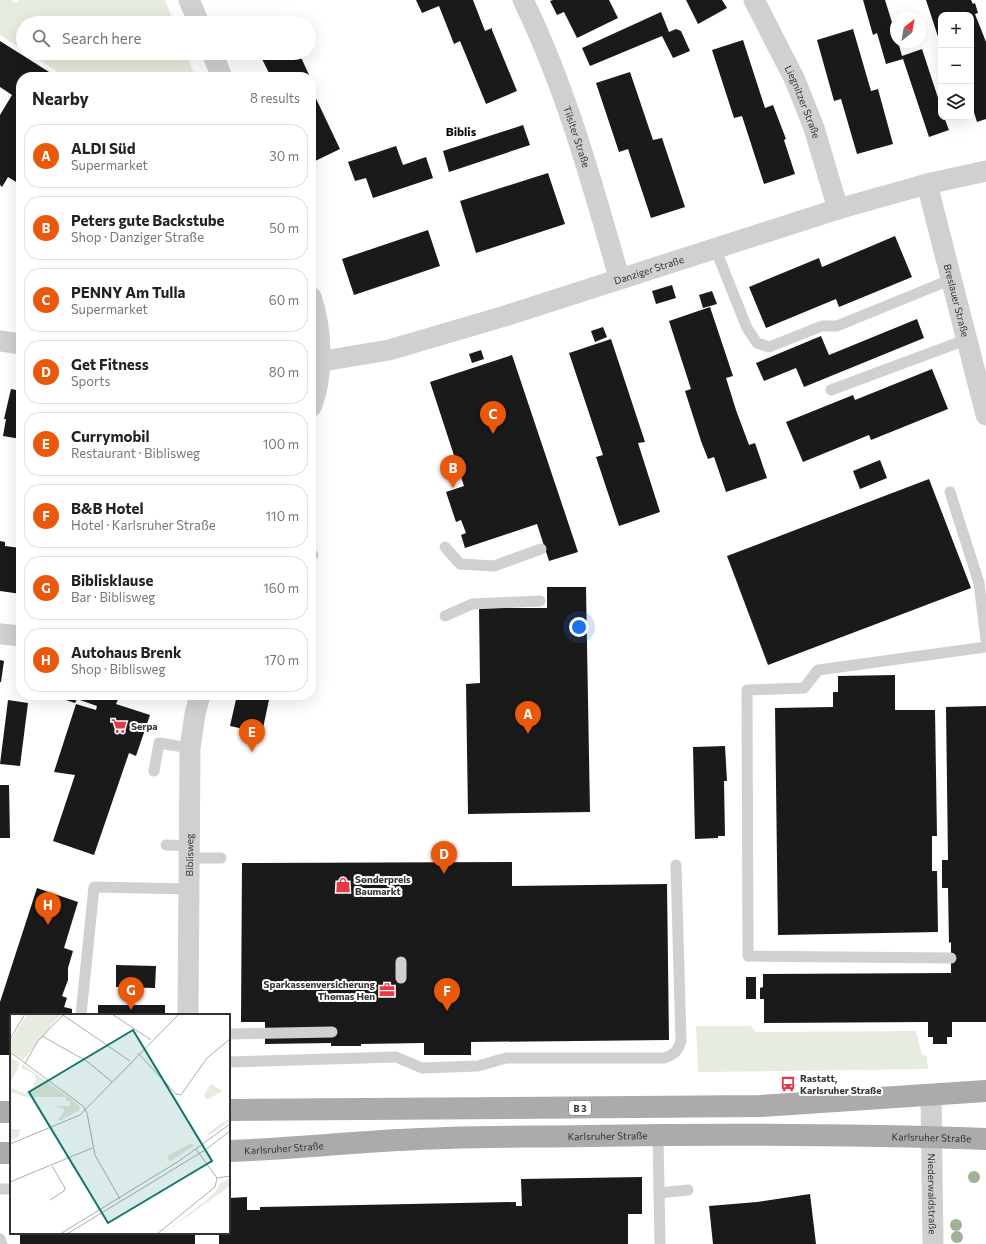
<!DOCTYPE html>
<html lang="en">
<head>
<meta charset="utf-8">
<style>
  :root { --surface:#fff; --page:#f2f2f2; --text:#222; --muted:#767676; --line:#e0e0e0; --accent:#ea580c }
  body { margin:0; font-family:Commissioner,sans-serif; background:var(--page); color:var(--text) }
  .controls { position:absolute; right:12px; top:12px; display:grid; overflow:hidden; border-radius:8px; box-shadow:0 4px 16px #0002 }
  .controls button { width:36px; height:36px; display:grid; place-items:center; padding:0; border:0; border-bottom:1px solid var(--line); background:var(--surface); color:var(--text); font:20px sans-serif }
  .compass { position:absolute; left:890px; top:12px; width:36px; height:36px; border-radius:50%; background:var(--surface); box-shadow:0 4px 16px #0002; rotate:31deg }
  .you { position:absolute; left:579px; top:627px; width:14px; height:14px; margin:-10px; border:3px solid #fff; border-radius:50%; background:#1a73e8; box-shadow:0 0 0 6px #1a73e833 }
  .badge { display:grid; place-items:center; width:26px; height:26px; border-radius:50%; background:var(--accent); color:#fff; font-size:13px; font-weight:700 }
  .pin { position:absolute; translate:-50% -33px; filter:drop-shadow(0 1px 2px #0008) }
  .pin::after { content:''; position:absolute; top:21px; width:14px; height:12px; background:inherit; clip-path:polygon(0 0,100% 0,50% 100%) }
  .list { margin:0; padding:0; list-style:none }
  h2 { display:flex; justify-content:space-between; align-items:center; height:52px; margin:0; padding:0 16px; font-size:17px }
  h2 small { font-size:13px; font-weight:400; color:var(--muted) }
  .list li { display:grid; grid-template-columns:26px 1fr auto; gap:12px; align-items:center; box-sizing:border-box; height:64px; margin:0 8px 8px; padding:0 8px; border:1px solid var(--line); border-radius:16px }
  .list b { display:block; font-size:15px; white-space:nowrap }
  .list p { margin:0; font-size:13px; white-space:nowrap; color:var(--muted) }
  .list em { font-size:13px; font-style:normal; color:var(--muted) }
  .icon { flex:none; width:22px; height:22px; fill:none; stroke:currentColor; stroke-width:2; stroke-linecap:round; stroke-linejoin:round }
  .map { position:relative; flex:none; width:986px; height:1244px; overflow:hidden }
  .search { position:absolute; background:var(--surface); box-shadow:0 4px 16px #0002; left:16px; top:16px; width:300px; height:44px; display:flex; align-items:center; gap:10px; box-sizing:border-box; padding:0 14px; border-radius:22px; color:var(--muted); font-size:15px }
  .panel { position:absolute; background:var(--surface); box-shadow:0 4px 16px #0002; left:16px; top:72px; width:300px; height:628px; border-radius:16px }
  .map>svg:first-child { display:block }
  .green { fill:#e6ecdf }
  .building { fill:#1a1a1a }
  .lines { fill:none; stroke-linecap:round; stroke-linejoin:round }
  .service { stroke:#d0d0d0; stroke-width:11 }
  .minor { stroke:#d0d0d0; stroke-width:21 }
  .primary { stroke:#ababab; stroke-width:22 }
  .tree { fill:#a2b095 }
  .labels { text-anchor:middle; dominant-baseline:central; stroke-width:4; stroke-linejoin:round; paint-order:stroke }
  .shield { fill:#fff; stroke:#707070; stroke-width:1 }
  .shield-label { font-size:9px; font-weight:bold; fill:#333 }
  .street-label { font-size:10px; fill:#333; stroke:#fff }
  .poi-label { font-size:10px; font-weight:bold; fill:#333; stroke:#fff; text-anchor:start }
  .quarter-label { font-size:12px; font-weight:bold; fill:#000; stroke:#fff }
  .inset-road { fill:none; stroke:#adadad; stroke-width:1 }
  .view { fill:#0f766e; fill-opacity:0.15; stroke:#0f766e; stroke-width:2 }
  .inset-edge { fill:none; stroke:#333; stroke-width:2 }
</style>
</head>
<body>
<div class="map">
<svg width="986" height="1244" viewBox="0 0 986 1244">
  <rect width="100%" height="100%" fill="#fff"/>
  <!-- green -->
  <g class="green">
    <polygon points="0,0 12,0 14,3 19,0 165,0 174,23 23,23 23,50 0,35"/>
    <polygon points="28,53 186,53 195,77 66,77"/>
    <polygon points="696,1026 751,1026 756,1032 916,1031 922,1055 927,1056 928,1069 698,1072"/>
  </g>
  <!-- building -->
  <g class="building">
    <polygon points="416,0 473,0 485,31 492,28 492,30 517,91 486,104 460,41 454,44 439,6 422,13"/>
    <polygon points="553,0 609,0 618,18 577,38 564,12 557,15 550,1"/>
    <polygon points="686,0 722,0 727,8 698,24"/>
    <polygon points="863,0 885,0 896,35 896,42 898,42 902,56 922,49 941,107 941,117 944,117 949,130 929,137 903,59 886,64 877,33 873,35"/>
    <polygon points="926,0 971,0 973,4 975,3 978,13 975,14 986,42 986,119 977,122 971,103 971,15 941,15 941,46"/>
    <polygon points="661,12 669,32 676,29 681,31 690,51 673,58 662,36 590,66 582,48"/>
    <polygon points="853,29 871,91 878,89 893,144 857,154 841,99 834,101 817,40"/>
    <polygon points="743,40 765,108 773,105 786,139 784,140 795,174 764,184 742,116 734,118 712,50"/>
    <polygon points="0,41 57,77 21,77 21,185 8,177 2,187 0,185 0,115 12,95 0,87"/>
    <polygon points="259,53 299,53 310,77 271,77"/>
    <polygon points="630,72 653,140 662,138 685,207 651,218 628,149 619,152 596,83"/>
    <polygon points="311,88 340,149 311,163"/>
    <polygon points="523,125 530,145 449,172 443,151"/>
    <polygon points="396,146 403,165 426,157 433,178 373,198 366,178 355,181 348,162"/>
    <polygon points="548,173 565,224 476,253 460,201"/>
    <polygon points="428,230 440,266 354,295 342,259"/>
    <polygon points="895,236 912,277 839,307 836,299 766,328 749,287 819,258 822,267"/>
    <polygon points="672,285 676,298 656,304 652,291"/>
    <polygon points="712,291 717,304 703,308 699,295"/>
    <polygon points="710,307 733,376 726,378 736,410 749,445 755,443 767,478 726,492 714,457 708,459 701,441 685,391 691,389 669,321"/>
    <polygon points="917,319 924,338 804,387 796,368 764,381 756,363 821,336 829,355"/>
    <polygon points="603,327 607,337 595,342 591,331"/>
    <polygon points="611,339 645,442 638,443 660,512 619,526 596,457 603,455 569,353"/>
    <polygon points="481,350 484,359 472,363 469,354"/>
    <polygon points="512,355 578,552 549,561 537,524 465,548 461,535 466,533 461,520 456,522 446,492 464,486 430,382"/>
    <polygon points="932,369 948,409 871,440 869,435 803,462 786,422 853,395 855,400"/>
    <polygon points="11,389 21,391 21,439 3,436 6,419 4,419"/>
    <polygon points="880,460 887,478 860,489 853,471"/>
    <polygon points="929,479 971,588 768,665 727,556"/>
    <polygon points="0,541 5,542 5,546 21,548 21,594 0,591"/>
    <polygon points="547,587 586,587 590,812 468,814 466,684 480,683 479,608 547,608"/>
    <polygon points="0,660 4,661 1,682 0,682"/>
    <polygon points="895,675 895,710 935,710 937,836 932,836 932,871 937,871 938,932 778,935 775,708 833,707 833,692 838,692 838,676"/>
    <polygon points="68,695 124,695 123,698 119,697 116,704 150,715 136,756 129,753 94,855 53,841 75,775 54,772 76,704 96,710 97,706 77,699 75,703 66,700"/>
    <polygon points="237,695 270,695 262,733 230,726"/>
    <polygon points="8,700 28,703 20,766 0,764"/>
    <polygon points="986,706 986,1022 952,1022 952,1037 947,1037 947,1044 933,1044 933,1037 928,1037 928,1022 764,1023 764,999 760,999 760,988 763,987 763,974 951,973 951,942 949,943 948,888 942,888 942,860 948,860 946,707"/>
    <polygon points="725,746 727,781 724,781 725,836 718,836 718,838 695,839 693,747"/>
    <polygon points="0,785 9,785 10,838 0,838"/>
    <polygon points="512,862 512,886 667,884 669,1040 471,1042 471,1055 424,1055 424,1043 361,1044 361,1046 331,1046 331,1043 265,1044 265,1022 241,1022 242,863"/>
    <polygon points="37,888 78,902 64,948 73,951 68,968 68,980 62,996 67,998 64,1007 72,1009 72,1015 11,1015 11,1055 0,1055 0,1002"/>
    <polygon points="116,965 156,966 155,988 116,987"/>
    <rect x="746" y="977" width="10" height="22"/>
    <rect x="98" y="1005" width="67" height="10"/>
    <polygon points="642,1177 642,1214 628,1214 628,1244 219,1244 219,1233 229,1233 229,1198 247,1197 247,1210 260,1210 260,1207 516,1202 516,1206 522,1206 521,1179"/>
    <polygon points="810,1194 816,1244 713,1244 709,1206 757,1202"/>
    <rect x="20" y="1233" width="175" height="11"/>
  </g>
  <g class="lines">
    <!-- service -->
    <g class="service">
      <polyline points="715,248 747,328 757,343 769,347 822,326 837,326 952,279"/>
      <polyline points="831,390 968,339"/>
      <polyline points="950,492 979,583 986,640"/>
      <polyline points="445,547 460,564 494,566 541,549"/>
      <polyline points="311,555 313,555"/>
      <polyline points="445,616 472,604 540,601"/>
      <polyline points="154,771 159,743 190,748"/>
      <polyline points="166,845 190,846"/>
      <polyline points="191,858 221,858"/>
      <polyline points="951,958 748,956 747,690 804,688 818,670 986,647"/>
      <polyline points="401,962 401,978"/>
      <polyline points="81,1015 94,887 190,889"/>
      <polyline points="229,1034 332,1032"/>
      <path d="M229 1062 396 1057 422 1068 478 1066 506 1058H664C674 1055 678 1051 681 1041L676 865"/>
      <polyline points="658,1135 660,1244"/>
      <polyline points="0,1189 11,1189"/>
      <polyline points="659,1193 688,1190"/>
      <polyline points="0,1239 2,1244"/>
    </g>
    <!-- minor -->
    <g class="minor">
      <polyline points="189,0 199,23"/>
      <path id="s1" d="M523 0C566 88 592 183 619 277"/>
      <path id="s2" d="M754 0 795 80 814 128 838 209"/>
      <polyline points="212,53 222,77"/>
      <path id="s3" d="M927 184 986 415"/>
      <path d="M311 297C322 328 324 376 311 407"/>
      <polyline points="0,341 21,344"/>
      <path id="s4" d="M311 363 389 350 505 316 838 209 927 184 986 171"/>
      <polyline points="0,634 21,636"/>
      <path id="s5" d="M188 1015 190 748 195 714 200 695"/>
      <path id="s6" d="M931 1095 933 1244"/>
    </g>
    <!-- primary -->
    <g class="primary">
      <polyline points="229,1110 760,1106 986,1091"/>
      <polyline points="0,1112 11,1112"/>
      <path id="s7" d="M229 1151C286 1149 343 1143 400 1140 462 1136 524 1137 586 1136 720 1134 853 1134 986 1139"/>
      <polyline points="0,1153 11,1153"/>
    </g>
  </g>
  <!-- trees -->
  <g class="tree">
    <circle cx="974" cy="1177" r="6"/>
    <circle cx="956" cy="1225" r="6"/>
    <circle cx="957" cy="1237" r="6"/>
  </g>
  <!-- icons -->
  <defs>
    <symbol id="supermarket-bare" viewBox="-9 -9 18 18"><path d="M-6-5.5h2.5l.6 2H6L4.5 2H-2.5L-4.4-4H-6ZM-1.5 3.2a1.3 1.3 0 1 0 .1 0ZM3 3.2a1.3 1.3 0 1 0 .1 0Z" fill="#e63946" stroke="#fff" stroke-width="2.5" paint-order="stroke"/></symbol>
    <symbol id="shop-bare" viewBox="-9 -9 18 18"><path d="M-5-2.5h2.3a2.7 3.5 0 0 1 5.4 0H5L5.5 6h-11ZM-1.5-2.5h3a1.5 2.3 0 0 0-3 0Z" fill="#e63946" stroke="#fff" stroke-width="2.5" paint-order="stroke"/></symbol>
    <symbol id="office-bare" viewBox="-9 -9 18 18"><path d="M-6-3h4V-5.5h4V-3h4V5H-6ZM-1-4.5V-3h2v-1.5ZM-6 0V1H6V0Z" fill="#e63946" stroke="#fff" stroke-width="2.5" paint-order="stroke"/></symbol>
    <symbol id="bus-bare" viewBox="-9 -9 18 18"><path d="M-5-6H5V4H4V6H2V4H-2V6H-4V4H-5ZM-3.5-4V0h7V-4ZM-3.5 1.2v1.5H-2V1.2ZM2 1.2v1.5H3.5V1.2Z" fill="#e63946" stroke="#fff" stroke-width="2.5" paint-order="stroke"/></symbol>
  </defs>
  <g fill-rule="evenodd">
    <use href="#supermarket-bare" x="108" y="715" width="22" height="22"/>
    <use href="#shop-bare" x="332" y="874" width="22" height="22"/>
    <use href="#office-bare" x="376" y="979" width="22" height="22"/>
    <use href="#bus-bare" x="777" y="1073" width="22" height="22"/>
  </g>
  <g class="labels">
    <!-- shield labels -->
    <rect class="shield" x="569" y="1101" width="22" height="14" rx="3"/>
    <g class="shield-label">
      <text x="580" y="1108">B 3</text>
    </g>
    <!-- street labels -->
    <g class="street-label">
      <text stroke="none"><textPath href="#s2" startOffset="113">Liegnitzer Straße</textPath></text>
      <text stroke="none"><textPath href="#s1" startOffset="147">Tilsiter Straße</textPath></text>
      <text stroke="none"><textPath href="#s4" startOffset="351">Danziger Straße</textPath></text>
      <text stroke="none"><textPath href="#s3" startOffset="120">Breslauer Straße</textPath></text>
      <text stroke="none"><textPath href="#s5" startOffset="160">Biblisweg</textPath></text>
      <text stroke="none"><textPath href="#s7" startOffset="379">Karlsruher Straße</textPath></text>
      <text stroke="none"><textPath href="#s7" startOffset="703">Karlsruher Straße</textPath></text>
      <text stroke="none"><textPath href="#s7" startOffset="55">Karlsruher Straße</textPath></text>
      <text stroke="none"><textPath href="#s6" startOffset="99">Niederwaldstraße</textPath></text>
    </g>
    <!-- poi labels -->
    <g class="poi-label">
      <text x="131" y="726">Serpa</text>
      <text x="355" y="879">Sonderpreis<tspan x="355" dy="12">Baumarkt</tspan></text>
      <text x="375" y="984" text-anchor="end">Sparkassenversicherung<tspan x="375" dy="12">Thomas Hen</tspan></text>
      <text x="800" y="1078">Rastatt,<tspan x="800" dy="12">Karlsruher Straße</tspan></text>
    </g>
    <!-- quarter labels -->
    <g class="quarter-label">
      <text x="461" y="131">Biblis</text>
    </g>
  </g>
  <!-- overview -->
  <g transform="translate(10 1014)">
    <rect width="220" height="220" fill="#fff"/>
    <path d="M17 0H51L13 46 0 37V28ZM0 43 10 49 0 70ZM13 50 69 91 70 96 47 108 55 96 45 92H60V87H56V83H16L1 78 2 74 16 80 18 76 21 77 26 65 25 60 11 54ZM201 70 212 77 197 86 194 81ZM218 105 220 107 200 121 196 120ZM0 115H10L9 123 0 126ZM181 129 184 132 160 147 157 142ZM220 165V172L153 220 194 188 206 177 210 169Z" fill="#e6ecdf"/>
    <path class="inset-road" d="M102 0 141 26M53 1 120 47M32 22 78 48 102 68M0 25 15 0M0 38 73 92 77 99 85 141 110 185M128 39 166 80 171 81 197 44 220 25M15 49 28 27 54 0M0 130 70 101 169 0M207 164 220 162M0 168 82 134M40 186 54 177 55 174 42 152M50 220 169 147 220 110M57 220 195 136 220 117M147 220 205 173 207 164 186 135"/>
    <path class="view" d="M123 16 202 147 98 209 19 78Z"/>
    <rect width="220" height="220" class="inset-edge"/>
  </g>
</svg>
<div class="controls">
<button>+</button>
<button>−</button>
<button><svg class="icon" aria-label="layers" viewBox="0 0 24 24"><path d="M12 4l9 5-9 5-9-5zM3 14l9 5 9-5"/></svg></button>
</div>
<svg class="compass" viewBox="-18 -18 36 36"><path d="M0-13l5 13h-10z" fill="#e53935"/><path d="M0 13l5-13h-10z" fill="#767676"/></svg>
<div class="you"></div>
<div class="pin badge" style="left:528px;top:734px">A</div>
<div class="pin badge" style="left:453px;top:488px">B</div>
<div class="pin badge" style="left:493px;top:434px">C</div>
<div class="pin badge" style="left:444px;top:874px">D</div>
<div class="pin badge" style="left:252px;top:752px">E</div>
<div class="pin badge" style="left:447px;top:1011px">F</div>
<div class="pin badge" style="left:131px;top:1010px">G</div>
<div class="pin badge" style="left:48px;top:925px">H</div>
<div class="search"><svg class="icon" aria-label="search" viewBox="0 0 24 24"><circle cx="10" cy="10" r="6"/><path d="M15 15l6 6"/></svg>Search here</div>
<section class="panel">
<h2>Nearby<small>8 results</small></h2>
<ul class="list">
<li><span class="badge">A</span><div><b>ALDI Süd</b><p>Supermarket</p></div><em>30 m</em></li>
<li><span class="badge">B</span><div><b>Peters gute Backstube</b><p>Shop · Danziger Straße</p></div><em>50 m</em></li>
<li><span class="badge">C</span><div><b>PENNY Am Tulla</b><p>Supermarket</p></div><em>60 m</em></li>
<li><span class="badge">D</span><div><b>Get Fitness</b><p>Sports</p></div><em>80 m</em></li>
<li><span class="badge">E</span><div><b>Currymobil</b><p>Restaurant · Biblisweg</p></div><em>100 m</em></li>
<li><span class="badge">F</span><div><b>B&amp;B Hotel</b><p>Hotel · Karlsruher Straße</p></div><em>110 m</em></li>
<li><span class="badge">G</span><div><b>Biblisklause</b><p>Bar · Biblisweg</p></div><em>160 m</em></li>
<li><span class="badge">H</span><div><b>Autohaus Brenk</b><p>Shop · Biblisweg</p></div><em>170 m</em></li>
</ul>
</section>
</div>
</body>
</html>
